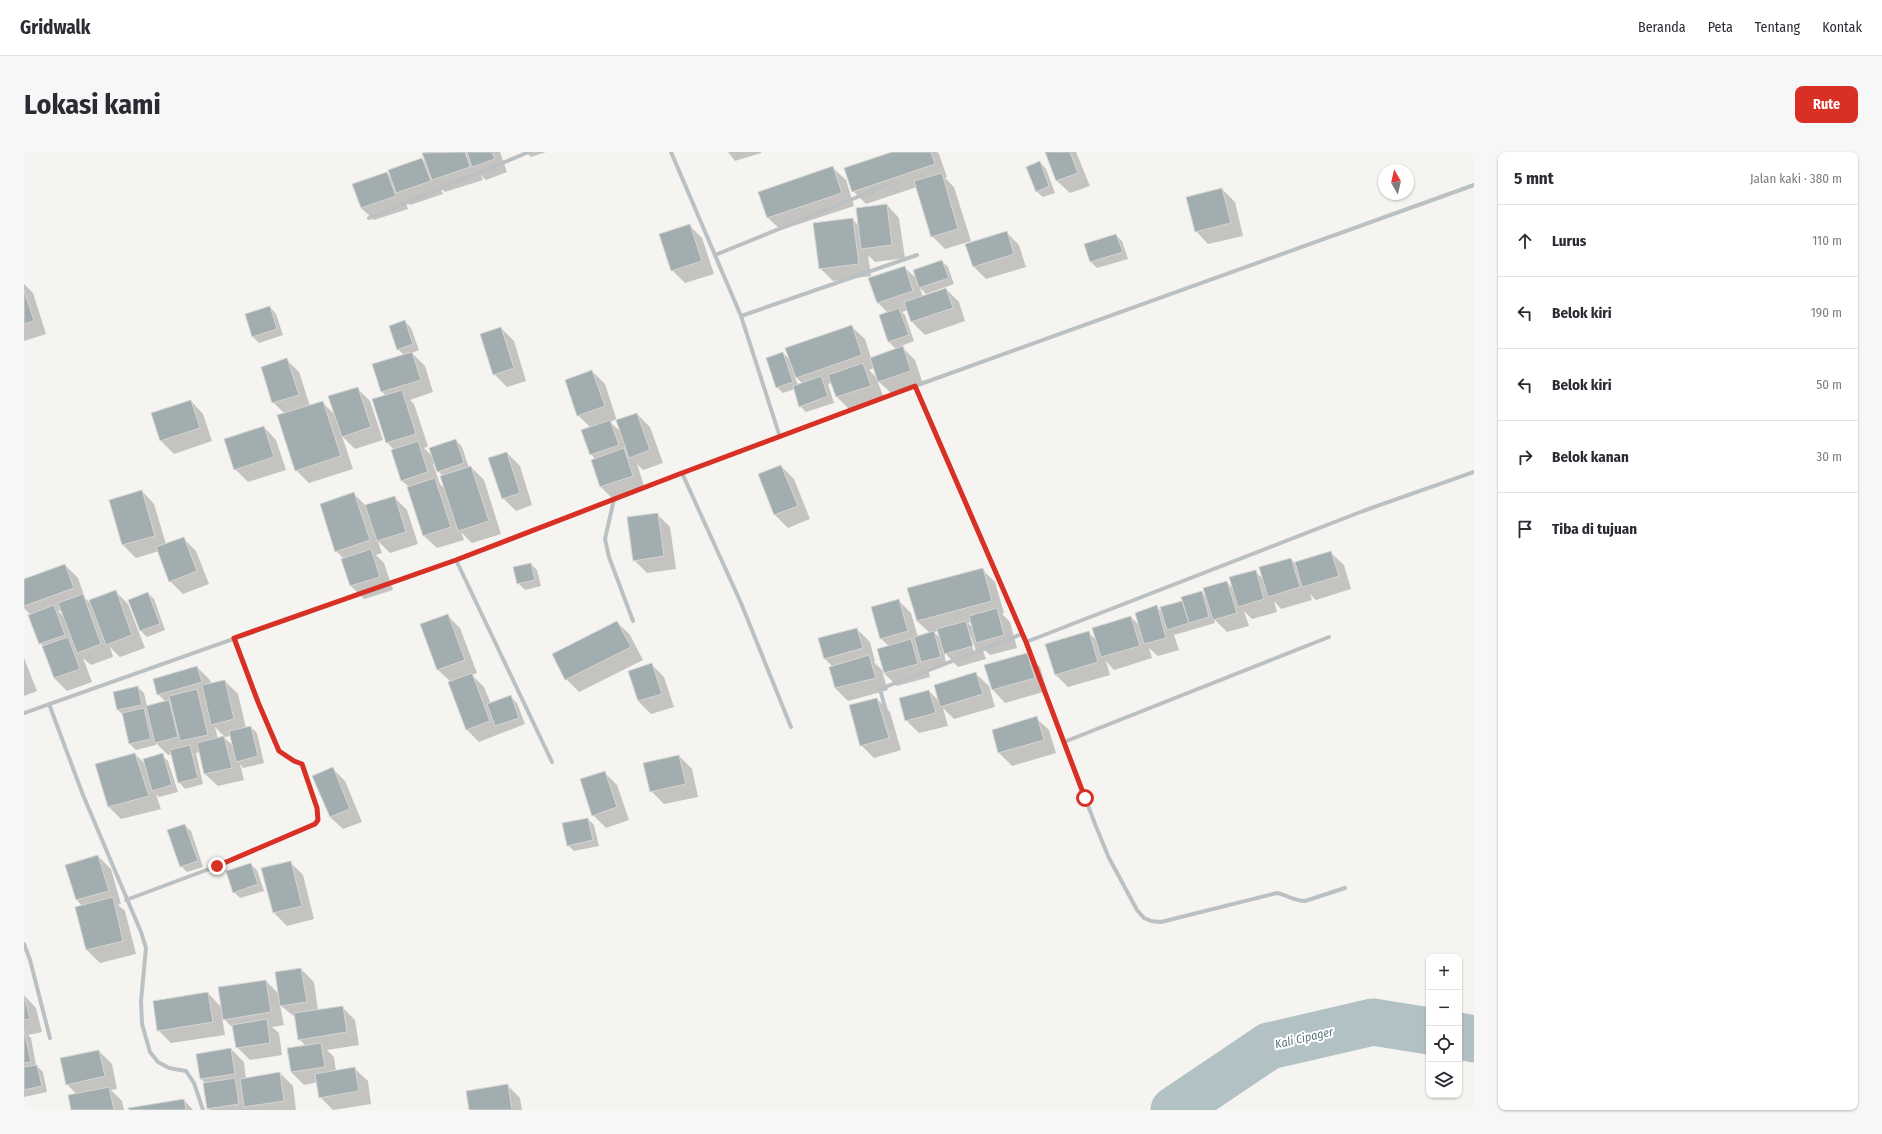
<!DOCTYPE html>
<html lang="id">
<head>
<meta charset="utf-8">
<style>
  :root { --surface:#fff; --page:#f7f7f7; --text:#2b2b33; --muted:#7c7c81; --line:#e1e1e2; --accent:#d93025 }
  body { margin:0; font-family:"Fira Sans Condensed",sans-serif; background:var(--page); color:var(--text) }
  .controls { position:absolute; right:12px; bottom:12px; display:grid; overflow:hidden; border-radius:8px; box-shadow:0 1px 3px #0004 }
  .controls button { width:36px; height:36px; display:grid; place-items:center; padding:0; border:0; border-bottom:1px solid var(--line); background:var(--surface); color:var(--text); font:20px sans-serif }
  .compass { position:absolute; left:1354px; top:12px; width:36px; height:36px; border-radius:50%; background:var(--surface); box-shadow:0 1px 3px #0004; rotate:352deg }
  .stop { position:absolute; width:12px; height:12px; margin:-9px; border:3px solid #d93025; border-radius:50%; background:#fff }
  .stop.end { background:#d93025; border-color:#fff; box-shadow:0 1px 4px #0008 }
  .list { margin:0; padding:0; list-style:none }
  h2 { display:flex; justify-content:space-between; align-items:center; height:52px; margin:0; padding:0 16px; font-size:17px }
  h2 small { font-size:13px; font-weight:400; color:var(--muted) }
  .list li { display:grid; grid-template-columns:26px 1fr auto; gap:12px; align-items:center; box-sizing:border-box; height:72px; padding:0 16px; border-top:1px solid var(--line) }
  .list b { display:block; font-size:15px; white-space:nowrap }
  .list em { font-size:13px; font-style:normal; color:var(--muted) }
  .icon { flex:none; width:22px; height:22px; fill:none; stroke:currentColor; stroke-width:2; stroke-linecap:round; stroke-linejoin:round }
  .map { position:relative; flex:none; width:1450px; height:958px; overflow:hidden; border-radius:8px }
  header { display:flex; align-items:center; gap:24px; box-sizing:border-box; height:56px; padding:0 20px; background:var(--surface); border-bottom:1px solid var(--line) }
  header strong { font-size:19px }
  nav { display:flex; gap:22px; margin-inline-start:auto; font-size:14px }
  .intro { display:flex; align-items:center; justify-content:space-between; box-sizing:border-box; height:96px; padding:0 24px }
  h1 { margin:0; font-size:28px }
  .button { padding:10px 18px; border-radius:8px; background:var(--accent); color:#fff; font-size:14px; font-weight:700 }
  main { display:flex; gap:24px; padding:0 24px }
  aside { flex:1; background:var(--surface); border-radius:8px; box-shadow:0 1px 3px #0004 }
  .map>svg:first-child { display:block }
  .shadow { fill:#0003; fill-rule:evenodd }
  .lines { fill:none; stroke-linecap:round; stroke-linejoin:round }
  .river { stroke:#b2c2c4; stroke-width:47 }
  .building { fill:#a2adb0; stroke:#d6d5d3 }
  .street { stroke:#bbc1c3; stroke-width:4 }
  .route { stroke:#d93025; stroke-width:5 }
  .labels { text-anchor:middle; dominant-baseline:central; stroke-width:4; stroke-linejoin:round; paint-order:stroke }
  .water-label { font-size:12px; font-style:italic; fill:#5a7678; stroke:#fff }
</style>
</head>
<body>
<header>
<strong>Gridwalk</strong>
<nav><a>Beranda</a><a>Peta</a><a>Tentang</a><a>Kontak</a></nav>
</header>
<div class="intro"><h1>Lokasi kami</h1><a class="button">Rute</a></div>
<main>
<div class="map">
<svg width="1450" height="958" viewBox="0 0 1450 958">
  <rect width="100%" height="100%" fill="#f5f4f1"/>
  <!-- shadow -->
  <g class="shadow">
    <polygon points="403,0 476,0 483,20 462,28 457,23 459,28 421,40 416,35 419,42 386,53 381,48 384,57 350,68 337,56 363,21 368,27 398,7 403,12 399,1"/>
    <polygon points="502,0 522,0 507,5"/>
    <polygon points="704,0 737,0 737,1 711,9"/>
    <polygon points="871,0 913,0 915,2 923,25 921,26 930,35 947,89 921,97 908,84 893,35 842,52 829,39"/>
    <polygon points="1022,0 1052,0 1066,34 1046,41 1033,29"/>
    <polygon points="1016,10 1022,17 1031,41 1019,45 1012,39"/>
    <polygon points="809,16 822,28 830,54 757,78 744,66"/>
    <polygon points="1198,37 1211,50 1219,84 1184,92 1172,79"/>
    <polygon points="863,53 875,66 881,106 851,110 844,103 847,124 809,129 796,116 828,67 835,74"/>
    <polygon points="665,73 678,86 690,122 661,131 648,118"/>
    <polygon points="982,80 995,93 1002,115 962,127 949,114"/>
    <polygon points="1092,83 1098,89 1104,107 1073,116 1067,110 1061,92"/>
    <path d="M918 109 924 115 930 132 902 142 896 136 899 145 922 137 935 150 941 169 901 183 888 170 884 158 878 160 881 163 890 189 877 194 891 208 899 232 868 242 853 228 860 246 826 258 813 245 808 231 804 232 810 251 782 260 776 254 771 237 759 241 753 235 759 201 767 209 828 175 841 187 847 206 872 197 865 190 856 163 864 161 854 151 846 127 880 115 893 127ZM850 216 854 227 845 218ZM770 223 779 232 774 233Z"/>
    <polygon points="0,132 9,141 22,182 0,189"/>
    <polygon points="246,155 252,162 259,183 235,191 229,185 222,163"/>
    <path d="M381 169 387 176 395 198 388 201 401 214 409 240 386 248 390 252 404 294 400 296 410 306 432 288 438 295 445 316 447 315 460 328 477 382 448 391 437 380 440 388 413 396 400 384 385 335 378 329 370 298 363 290 362 244 358 240 349 213 380 203 374 197ZM411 311 414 319 419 324 422 338 416 332 409 312Z"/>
    <polygon points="477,176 490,189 502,229 483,235 470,222"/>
    <polygon points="262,207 275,220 286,254 298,250 311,263 333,236 346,249 359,288 331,297 318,284 329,317 285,331 272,318 261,262 249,250"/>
    <path d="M568 219 581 232 593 269 613 262 626 275 639 311 619 318 613 312 621 337 590 348 577 335 568 308 571 307 567 302V276L554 263ZM593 267 598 281 586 270Z"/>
    <polygon points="167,249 179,262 188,289 150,302 137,289 128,261"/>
    <polygon points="240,275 252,288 262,318 224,330 211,317"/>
    <polygon points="483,301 496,314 508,353 492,359 479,346"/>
    <polygon points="757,314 770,327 786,367 764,376 751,363 735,322"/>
    <polygon points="118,339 130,352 142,392 159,386 172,399 185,432 159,442 146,429 135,399 112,406 99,393 86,348"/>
    <polygon points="330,342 342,354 370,345 383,358 394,392 366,401 354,389 358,401 352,403 360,411 369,438 340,447 327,434 319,408 320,407 312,399"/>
    <polygon points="633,362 646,375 652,417 623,421 610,408"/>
    <polygon points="1307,401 1320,413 1327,437 1292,448 1286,442 1288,448 1257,457 1250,449 1253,460 1228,467 1220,459 1225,474 1203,480 1190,467 1191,471 1150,483 1155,498 1134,504 1125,496 1128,506 1090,518 1082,509 1086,523 1044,535 1031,522 1064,480 1073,489 1107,465 1116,474 1133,455 1139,461 1138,456 1159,450 1178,440 1183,446 1203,430 1210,438 1231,419 1239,427 1267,407 1271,411"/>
    <polygon points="507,412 513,418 517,434 501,438 494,431"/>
    <path d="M41 413 54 426 61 446 69 454 91 439 104 452 121 496 96 505 86 495 89 505 67 513 59 506 68 530 43 539 30 526 19 494 16 491 7 463 0 456V428ZM38 458 40 465 34 459Z"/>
    <path d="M958 417 971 430 980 461 978 462 986 470 993 496 966 503 958 496 962 507 934 515 920 500 922 511 904 516 906 525 873 534 858 519 864 538 824 549 811 536 806 516 809 515 801 507 833 477 846 490 851 509 850 510 860 520 865 494 857 487 874 448 887 461 894 485 906 481 893 469ZM948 470 950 477 944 471ZM914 479 917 487 910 480ZM945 484H947L952 499 950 500Z"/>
    <polygon points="124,441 130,447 141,478 123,485 117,479 106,448"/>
    <polygon points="423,463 436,476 453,521 448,523 460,535 467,552 487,545 493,551 501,572 455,590 442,577 427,530 414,518 397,473"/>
    <polygon points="593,470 606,483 619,508 555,540 542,527"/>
    <polygon points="1003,502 1016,515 1023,539 981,551 969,538"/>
    <polygon points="0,506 13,539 0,544"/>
    <polygon points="627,512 640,525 650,555 627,562 614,549 605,519"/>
    <path d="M173 515 186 528 187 532 201 529 214 542 222 576 227 575 233 581 240 611 219 616 216 612 220 628 194 634 181 622 176 600 172 601 179 632 161 637 155 630 148 602 144 603 132 591V593L112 598 106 592 99 563 94 558 90 540 114 535 120 541 123 554 142 550 134 542ZM191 575 201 585 207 584 210 595 200 585 194 587Z"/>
    <polygon points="952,522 965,534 971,555 930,567 919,556 924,574 895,581 882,568 905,539 916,550"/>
    <polygon points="853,547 866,560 877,598 850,606 837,593"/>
    <polygon points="1012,566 1025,578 1032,601 988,614 975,601 969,579"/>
    <polygon points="111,602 121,612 138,603 144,609 154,640 135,645 132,642 137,657 97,667 85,655 72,613"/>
    <polygon points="655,604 668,617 674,645 640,652 627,639"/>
    <polygon points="308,616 321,629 338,670 319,677 306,665"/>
    <polygon points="580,620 593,633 605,668 582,676 569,663"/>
    <polygon points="564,667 570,673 575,694 550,699 544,693"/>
    <polygon points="160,673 167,679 179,715 163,720 157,714"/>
    <polygon points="74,704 87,717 97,752 94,753 101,759 112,802 76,811 63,798 58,754 53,748 43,713"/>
    <polygon points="266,710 279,723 290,767 263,774 250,761 239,717"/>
    <polygon points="226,712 233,718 240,739 216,746 210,740"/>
    <polygon points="277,817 290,830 294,858 318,855 331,868 335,893 303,898 310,905 312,919 331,917 344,929 347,952 309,958 296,945 294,930 280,933 267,920 282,894 275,887 272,866 256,853 260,873 248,875 255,881 258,903 226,908 213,895 210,877 198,865 201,883 147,891 134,878 184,841 198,856 242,829 256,843"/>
    <polygon points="0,843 12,856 18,880 4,883 7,886 12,913 19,920 23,940 0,945"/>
    <polygon points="207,897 220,910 222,927 256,921 269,934 272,958 186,958 184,956 180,930 177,927"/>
    <polygon points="75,899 88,912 93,937 87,938 98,949 100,958 48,958 53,943 43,932"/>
    <polygon points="483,933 496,946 498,958 446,958"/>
    <polygon points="160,948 169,958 106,958"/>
  </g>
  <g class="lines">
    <!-- river -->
    <g class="river">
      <polyline points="1435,884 1450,887"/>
      <polyline points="1150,958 1245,894 1349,870 1405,879"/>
    </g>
  </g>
  <!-- building -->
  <g class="building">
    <polygon points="441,0 446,15 408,28 398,1"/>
    <polygon points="443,0 468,0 471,7 448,15"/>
    <polygon points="868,0 907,0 911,12 828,40 820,16"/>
    <polygon points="1021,0 1046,0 1054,21 1032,29"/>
    <polygon points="398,6 407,29 372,41 364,18"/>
    <polygon points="1016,9 1025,34 1012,40 1002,15"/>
    <polygon points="809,14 818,41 743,66 734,40"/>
    <polygon points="363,20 372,44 337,56 328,32"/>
    <polygon points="918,21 934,77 907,85 890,29"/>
    <polygon points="1198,36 1207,71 1171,80 1162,45"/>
    <polygon points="863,52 868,93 837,97 832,56"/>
    <polygon points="829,66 835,112 795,117 789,71"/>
    <polygon points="666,72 678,109 647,119 635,82"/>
    <polygon points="983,79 990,102 949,115 941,92"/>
    <polygon points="1092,82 1099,100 1066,110 1060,92"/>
    <polygon points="918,108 925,126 895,136 889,118"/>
    <polygon points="881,114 889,139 853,151 844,126"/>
    <polygon points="922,136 929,156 887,170 880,150"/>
    <polygon points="0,138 10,169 0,172"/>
    <polygon points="246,154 253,177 228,185 221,162"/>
    <polygon points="875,156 885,183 864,190 855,163"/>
    <polygon points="381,168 389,192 373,198 365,174"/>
    <polygon points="828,173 838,203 772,226 761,196"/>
    <polygon points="477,175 490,216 469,223 456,182"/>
    <polygon points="879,194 887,219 854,230 846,206"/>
    <polygon points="388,200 397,228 357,240 348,212"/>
    <polygon points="759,200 769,230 752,236 742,206"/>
    <polygon points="263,206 275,243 248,251 237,215"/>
    <polygon points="839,211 847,234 812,245 804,223"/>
    <polygon points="568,218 581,254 553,264 541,228"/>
    <polygon points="797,224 804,244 775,255 769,234"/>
    <polygon points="334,235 347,275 318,285 304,244"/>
    <polygon points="378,238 392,282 362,291 348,247"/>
    <polygon points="167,248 176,276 136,289 127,261"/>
    <polygon points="299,249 317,304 271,319 253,263"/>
    <polygon points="613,261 626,298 605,306 592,268"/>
    <polygon points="586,268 595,293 566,303 557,278"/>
    <polygon points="240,274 250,305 210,318 200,287"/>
    <polygon points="432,287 440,311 413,320 405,296"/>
    <polygon points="394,289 404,320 377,329 367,298"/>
    <polygon points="600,296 609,324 576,335 567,308"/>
    <polygon points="483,300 496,341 478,347 464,306"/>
    <polygon points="757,313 774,354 750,363 734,322"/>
    <polygon points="447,314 465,369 434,379 416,324"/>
    <polygon points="411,326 427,375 399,384 383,335"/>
    <polygon points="118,338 131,384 98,393 85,348"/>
    <polygon points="330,340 346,388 311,400 296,352"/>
    <polygon points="371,344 382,380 353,389 341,353"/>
    <polygon points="634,361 640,404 609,409 603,365"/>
    <polygon points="160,385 173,419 145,430 132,395"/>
    <polygon points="347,397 356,425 326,434 317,407"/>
    <polygon points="1307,399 1315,424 1278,435 1271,410"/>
    <polygon points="1267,406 1276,435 1244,445 1235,415"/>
    <polygon points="507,411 511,428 493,432 489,415"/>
    <polygon points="41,412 50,436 0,454 0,427"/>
    <polygon points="959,416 968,449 893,469 883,436"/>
    <polygon points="1232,418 1240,447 1214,455 1205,425"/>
    <polygon points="1203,429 1213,461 1189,468 1179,436"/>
    <polygon points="92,438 108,483 82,493 65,448"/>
    <polygon points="1178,439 1185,465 1165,471 1157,445"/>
    <polygon points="124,440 136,472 116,479 104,448"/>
    <polygon points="59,442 77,492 53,501 34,451"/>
    <polygon points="875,447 884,479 856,487 847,455"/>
    <polygon points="1158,449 1165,471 1143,478 1136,455"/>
    <polygon points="30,453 41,483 15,492 4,463"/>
    <polygon points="1133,453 1142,486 1120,492 1111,461"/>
    <polygon points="973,456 980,483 952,491 945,464"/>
    <polygon points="424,462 441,508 413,518 396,472"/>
    <polygon points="1107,464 1116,494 1077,505 1068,476"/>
    <polygon points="593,469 607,495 541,528 528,502"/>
    <polygon points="942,469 949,494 920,502 913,477"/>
    <polygon points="833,476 839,496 800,507 794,486"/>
    <polygon points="910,479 917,505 897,510 890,485"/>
    <polygon points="1065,479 1074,510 1031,523 1021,492"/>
    <polygon points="44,485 56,517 30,526 18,494"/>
    <polygon points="887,487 894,512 860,521 853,497"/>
    <polygon points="1003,501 1011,526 968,538 960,513"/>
    <polygon points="845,503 852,526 811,536 805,515"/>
    <polygon points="628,511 638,542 614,549 604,519"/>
    <polygon points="173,514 178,530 133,543 129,527"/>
    <polygon points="952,520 959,542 916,555 910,533"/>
    <polygon points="448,521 466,569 442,578 424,530"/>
    <polygon points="201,528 210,567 187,573 178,533"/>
    <polygon points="114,534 118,553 93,558 89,540"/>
    <polygon points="173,537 184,583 156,589 145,544"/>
    <polygon points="905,538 912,561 881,569 875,546"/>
    <polygon points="487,543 495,566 471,574 463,552"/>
    <polygon points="853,546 865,586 836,594 825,553"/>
    <polygon points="145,548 154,585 131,591 122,554"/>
    <polygon points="120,556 127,587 105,592 98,561"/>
    <polygon points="1013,564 1020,588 974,601 968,578"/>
    <polygon points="227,574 234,604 212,610 205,579"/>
    <polygon points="200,584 208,616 180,622 173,591"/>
    <polygon points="166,593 174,626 154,631 146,598"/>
    <polygon points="111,601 125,644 84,655 71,612"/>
    <polygon points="139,601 148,633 128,639 119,607"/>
    <polygon points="655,603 662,632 626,640 619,611"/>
    <polygon points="309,615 326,657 306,665 288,624"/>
    <polygon points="581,619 593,655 568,664 556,627"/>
    <polygon points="564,666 569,688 543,694 538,671"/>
    <polygon points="161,672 174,709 156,715 143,678"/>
    <polygon points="74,703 85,739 52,748 41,713"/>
    <polygon points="267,709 278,754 249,761 237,716"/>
    <polygon points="227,711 234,732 209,741 202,719"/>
    <polygon points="89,745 99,789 62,798 51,755"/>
    <polygon points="277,816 283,850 256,854 251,820"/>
    <polygon points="242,828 247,860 199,868 194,835"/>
    <polygon points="184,840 189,870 133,879 129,849"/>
    <polygon points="0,843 6,867 0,868"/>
    <polygon points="319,854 323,880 274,888 270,861"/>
    <polygon points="243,867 246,891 212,896 208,873"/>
    <polygon points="0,878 7,910 0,911"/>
    <polygon points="297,891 301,915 267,920 263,896"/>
    <polygon points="207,896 211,922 176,927 172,902"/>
    <polygon points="75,898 81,924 42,933 36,906"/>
    <polygon points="13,913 18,934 0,938 0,915"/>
    <polygon points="331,915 335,939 295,946 291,922"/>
    <polygon points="256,920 260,949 220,955 216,927"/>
    <polygon points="211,926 215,952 183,957 179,931"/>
    <polygon points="484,932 488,958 445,958 442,939"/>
    <polygon points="85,935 90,958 47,958 44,943"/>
    <polygon points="160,947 162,958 105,958 104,956"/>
  </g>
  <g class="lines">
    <!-- street -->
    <g class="street">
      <polyline points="647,0 717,164 756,285"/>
      <polyline points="345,66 505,0"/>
      <polyline points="691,103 863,33"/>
      <polyline points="717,164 893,103"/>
      <polyline points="891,234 1450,33"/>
      <polyline points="658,321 717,451 767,575"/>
      <polyline points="590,347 581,387 585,405 609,469"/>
      <polyline points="432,408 528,610"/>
      <path d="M1002 490 1071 672 1085 706 1113 758 1120 766 1127 769 1137 770 1253 741C1263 743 1270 749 1281 749L1321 736"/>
      <polyline points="25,552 59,643 117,780 122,796 117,849 118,872 126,900 134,910 145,916 162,919 170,931 179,958"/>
      <polyline points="0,561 432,408 658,321 891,234 1002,490 1339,359 1450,320"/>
      <polyline points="867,577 856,537 998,482"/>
      <polyline points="1040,590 1305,485"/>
      <polyline points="102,748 193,714 291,672 294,668 293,656 278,612 270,609 255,599 234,550 210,486"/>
      <polyline points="0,792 6,808 26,886"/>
    </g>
  </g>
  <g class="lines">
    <!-- route -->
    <polyline class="route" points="193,714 291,672 294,668 293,656 278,612 270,609 255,599 234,550 210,486 432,408 658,321 891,234 1002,490 1061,646"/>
  </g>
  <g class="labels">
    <!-- water labels -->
    <g class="water-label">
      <text transform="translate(1280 886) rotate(-13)">Kali Cipager</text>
    </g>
  </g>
</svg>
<div class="controls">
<button>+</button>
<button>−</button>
<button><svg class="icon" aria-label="locate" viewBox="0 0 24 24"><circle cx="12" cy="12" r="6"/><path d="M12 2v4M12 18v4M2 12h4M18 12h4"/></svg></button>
<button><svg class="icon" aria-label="layers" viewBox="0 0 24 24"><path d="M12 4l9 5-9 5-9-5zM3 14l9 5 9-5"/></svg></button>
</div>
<svg class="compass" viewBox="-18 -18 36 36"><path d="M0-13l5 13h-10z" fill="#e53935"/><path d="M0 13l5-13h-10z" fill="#7c7c81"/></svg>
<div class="stop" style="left:1061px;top:646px"></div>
<div class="stop end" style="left:193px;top:714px"></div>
</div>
<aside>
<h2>5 mnt<small>Jalan kaki · 380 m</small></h2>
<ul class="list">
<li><svg class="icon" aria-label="ahead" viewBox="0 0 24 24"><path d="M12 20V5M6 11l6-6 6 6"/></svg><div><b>Lurus</b></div><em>110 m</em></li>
<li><svg class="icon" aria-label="left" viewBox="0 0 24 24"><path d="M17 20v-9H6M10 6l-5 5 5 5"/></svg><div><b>Belok kiri</b></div><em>190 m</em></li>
<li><svg class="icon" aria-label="left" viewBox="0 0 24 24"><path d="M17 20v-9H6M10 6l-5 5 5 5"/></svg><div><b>Belok kiri</b></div><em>50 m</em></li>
<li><svg class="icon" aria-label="right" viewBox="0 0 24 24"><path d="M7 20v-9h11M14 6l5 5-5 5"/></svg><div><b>Belok kanan</b></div><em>30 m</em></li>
<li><svg class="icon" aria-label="arrive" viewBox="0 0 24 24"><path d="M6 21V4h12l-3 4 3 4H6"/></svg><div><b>Tiba di tujuan</b></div></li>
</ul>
</aside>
</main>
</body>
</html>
